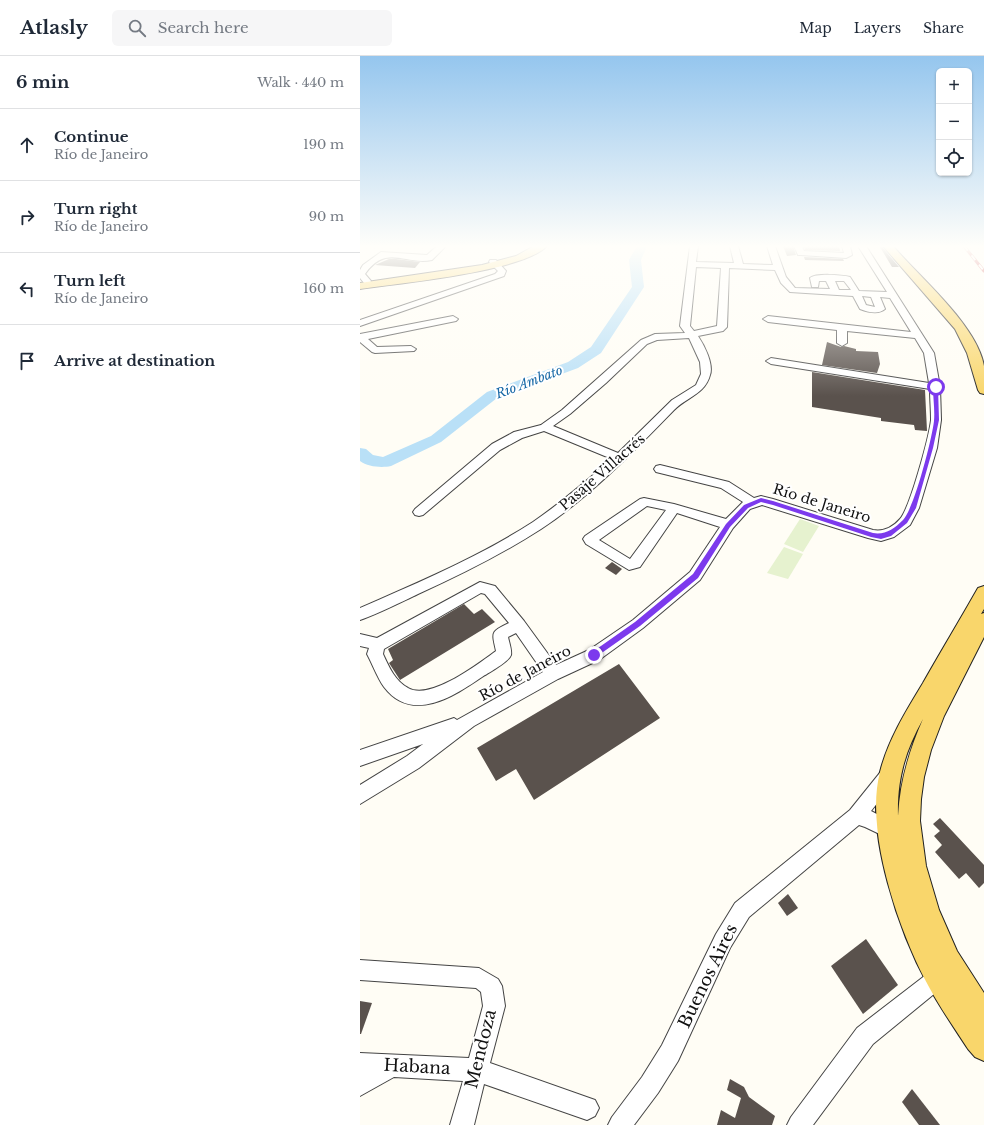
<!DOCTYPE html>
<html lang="en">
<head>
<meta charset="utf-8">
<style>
  :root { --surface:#fff; --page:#f6f6f7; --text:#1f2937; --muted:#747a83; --line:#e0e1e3 }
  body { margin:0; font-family:"Libre Baskerville",serif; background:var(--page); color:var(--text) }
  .controls { position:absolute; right:12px; top:12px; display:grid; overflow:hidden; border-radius:6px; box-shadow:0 1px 3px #0004 }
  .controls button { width:36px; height:36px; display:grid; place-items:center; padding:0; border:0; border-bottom:1px solid var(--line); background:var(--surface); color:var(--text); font:20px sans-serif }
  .stop { position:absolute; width:12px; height:12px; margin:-9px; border:3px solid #7c3aed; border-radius:50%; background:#fff }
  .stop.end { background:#7c3aed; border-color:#fff; box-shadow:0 1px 4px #0008 }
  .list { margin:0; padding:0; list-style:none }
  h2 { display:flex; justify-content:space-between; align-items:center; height:52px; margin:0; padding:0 16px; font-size:17px }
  h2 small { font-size:13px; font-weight:400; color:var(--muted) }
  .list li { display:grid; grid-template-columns:26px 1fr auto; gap:12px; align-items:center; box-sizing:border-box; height:72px; padding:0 16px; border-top:1px solid var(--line) }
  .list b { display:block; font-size:15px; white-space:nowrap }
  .list p { margin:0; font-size:13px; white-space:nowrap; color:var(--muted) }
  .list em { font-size:13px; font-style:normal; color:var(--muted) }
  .icon { flex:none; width:22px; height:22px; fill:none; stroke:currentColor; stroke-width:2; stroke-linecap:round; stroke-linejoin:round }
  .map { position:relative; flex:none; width:624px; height:1069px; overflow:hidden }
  header { display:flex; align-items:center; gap:24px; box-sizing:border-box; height:56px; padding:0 20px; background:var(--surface); border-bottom:1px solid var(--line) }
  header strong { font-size:19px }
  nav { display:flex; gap:22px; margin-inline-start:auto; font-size:14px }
  .search { width:280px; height:36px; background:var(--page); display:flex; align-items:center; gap:10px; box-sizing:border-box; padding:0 14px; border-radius:6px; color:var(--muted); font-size:15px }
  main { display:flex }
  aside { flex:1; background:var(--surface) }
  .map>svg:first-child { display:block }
  .pitch { fill:#e6f2cf }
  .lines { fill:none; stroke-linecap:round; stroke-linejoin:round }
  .river { fill:#b9e0f7; fill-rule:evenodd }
  .building { fill:#5a524d }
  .minor-casing { stroke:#444; stroke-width:2 }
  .major-casing { stroke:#222; stroke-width:2 }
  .minor { fill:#fff; fill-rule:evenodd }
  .major { fill:#f9d66b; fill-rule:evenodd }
  .rail-casing { stroke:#c4262e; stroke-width:3 }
  .rail { stroke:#fff; stroke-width:2; stroke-dasharray:6; stroke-linecap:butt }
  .route { fill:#7c3aed }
  .labels { text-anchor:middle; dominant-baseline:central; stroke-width:4; stroke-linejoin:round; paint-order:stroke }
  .far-water-label { font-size:13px; font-style:italic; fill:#1768a6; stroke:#fff }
  .street-label { font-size:14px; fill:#111; stroke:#fff }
  .near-street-label { font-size:17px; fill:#111; stroke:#fff }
</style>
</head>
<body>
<header>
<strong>Atlasly</strong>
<div class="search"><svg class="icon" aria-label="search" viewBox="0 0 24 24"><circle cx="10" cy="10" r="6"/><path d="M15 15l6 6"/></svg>Search here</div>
<nav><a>Map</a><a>Layers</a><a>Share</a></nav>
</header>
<main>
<aside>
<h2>6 min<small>Walk · 440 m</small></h2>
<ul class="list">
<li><svg class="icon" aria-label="ahead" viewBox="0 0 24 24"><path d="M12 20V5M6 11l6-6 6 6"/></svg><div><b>Continue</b><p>Río de Janeiro</p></div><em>190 m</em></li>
<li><svg class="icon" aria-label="right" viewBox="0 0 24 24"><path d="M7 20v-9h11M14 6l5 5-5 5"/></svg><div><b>Turn right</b><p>Río de Janeiro</p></div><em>90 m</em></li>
<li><svg class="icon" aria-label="left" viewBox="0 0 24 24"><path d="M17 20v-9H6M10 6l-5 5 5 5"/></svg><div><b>Turn left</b><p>Río de Janeiro</p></div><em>160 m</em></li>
<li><svg class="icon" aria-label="arrive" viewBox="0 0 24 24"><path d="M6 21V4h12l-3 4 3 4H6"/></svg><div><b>Arrive at destination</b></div></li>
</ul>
</aside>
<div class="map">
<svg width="624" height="1069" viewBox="0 0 624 1069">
  <rect width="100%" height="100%" fill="#fffdf5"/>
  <!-- pitch -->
  <g class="pitch">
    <polygon points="440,463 459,470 443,496 424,488"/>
    <polygon points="424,491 443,498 428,523 407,517"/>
  </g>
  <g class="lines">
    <!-- river -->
    <path class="river" d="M277 190H287L281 204 284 231 241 297 218 312 137 342 81 386 31 410C22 412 8 411 0 405V392L6 393 13 399 23 401 71 380 127 336 208 306 231 291 272 231 269 204Z"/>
  </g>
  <!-- building -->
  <g class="building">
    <polygon points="423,190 433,190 436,199 427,200"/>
    <polygon points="444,190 479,190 480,195 445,194"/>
    <polygon points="522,190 522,191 539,211 532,211 520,191"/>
    <polygon points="444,201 483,203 484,205 445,204"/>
    <polygon points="29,203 36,203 60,206 55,212 15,209"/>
    <polygon points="467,286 481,291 484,290 496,293 496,295 518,296 520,308 517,317 462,309"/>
    <polygon points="452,316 565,334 567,375 555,374 554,369 521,365 521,362 452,351"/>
    <polygon points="252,506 262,513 256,519 245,512"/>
    <polygon points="104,548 114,558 122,553 135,566 40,624 29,607 33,604 28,593"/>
    <polygon points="259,608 300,662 174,744 156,713 136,725 117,692"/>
    <polygon points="580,762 624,809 624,827 619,832 606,817 599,823 575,796 582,789 574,780 580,775 573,768"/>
    <polygon points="428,838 438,852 427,860 418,847"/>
    <polygon points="506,883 538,929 503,958 471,910"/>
    <polygon points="0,945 12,947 1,978 0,978"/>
    <polygon points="370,1023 384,1031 389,1041 415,1060 412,1069 357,1069 361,1054 375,1062 381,1042 367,1034"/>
    <polygon points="552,1033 580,1069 559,1069 542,1046"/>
  </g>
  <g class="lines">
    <defs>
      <g id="minor">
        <path d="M77 190H86L72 204C45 210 27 187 5 218L11 225 10 227H4L0 222V214L3 209 21 196 67 199Z"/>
        <path d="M330 190H338L336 206 374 207 370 190H378L383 208 413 209 407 190H415L426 221 435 232 470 233 466 225H459L458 231H452L450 222C456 217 482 219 490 221L499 235 527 236 498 190H506L574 297 580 331 581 364 577 392 559 452 550 469 534 481 521 485 508 482 402 449 390 453 373 472 340 524 283 572 239 604 198 623 114 670 59 712 0 748V729L47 700 63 688 0 710V694L94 662 97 664 183 616 156 577 148 581C149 586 152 594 151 599 149 606 128 617 122 621 94 640 52 668 24 631 17 621 13 609 7 598L9 592 0 590V578L17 582 120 526 135 530 164 565 196 609 229 594 273 564 330 516 360 471 317 457 280 511 269 514 226 488 223 483 225 480 280 443 284 442 314 448 366 463 383 446 361 432 296 416 294 413 296 410 300 409 369 426 394 442 401 440 413 443 513 474C524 476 533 471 540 463 550 452 569 381 571 364 571 354 570 343 570 333L411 308 406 305 411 302 569 327 564 297 555 282 487 275V287L482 290 477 287V274L408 266 403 263 408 260 551 276 530 242 520 241 525 253C518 259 508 256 500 253L493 240 430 236 421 227 415 214 369 212 367 271 363 275 338 280C344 289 354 308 350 319 345 338 327 341 314 354 273 396 231 440 181 473 142 498 100 519 58 538 39 547 20 557 0 564V552C59 526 119 501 173 466 201 447 226 425 252 403L184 375 162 382 140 394 63 459 59 460 55 459 53 456 55 453 132 388 154 376 181 369 202 354 281 284 295 278 325 277 320 270ZM336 211 361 212 357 270 334 275 330 270ZM475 225H484L491 234H479ZM502 240 511 241 515 251 506 249ZM329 282 340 306 341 318 336 329 312 344 258 397 193 370 210 358 246 327 287 288 297 284ZM287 450 306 454 270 503 239 484ZM121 537 125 538 149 567C130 576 132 576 136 595 118 608 70 645 48 632 35 625 29 611 23 598L24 593Z"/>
        <polygon points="434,190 442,190 444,195 484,197 482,190 490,190 492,199 486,202 441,199 438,199"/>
        <polygon points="130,204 136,204 146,215 144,220 0,270 0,264 135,218 138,215 129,206"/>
        <polygon points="93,260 98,263 96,265 8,283 17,291 51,290 56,293 54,295 15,297 12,296 0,286 0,278"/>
        <polygon points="529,711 535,713 538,719 535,725 511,755 534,767 537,773 534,779 528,782 505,771 499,769 389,861 370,892 318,1005 298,1037 274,1069 248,1069 252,1061 282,1021 302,989 356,878 375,847 490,754 523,713"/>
        <polygon points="0,904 119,912 138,923 142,930 145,950 130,1007 235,1044 239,1052 235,1060 227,1064 124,1028 114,1069 90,1069 103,1025 34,1021 0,1040 0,997 109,1002 123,950 121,936 116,932 0,924"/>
        <polygon points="578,912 585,915 588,922 585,929 513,988 453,1069 427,1069 431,1061 497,972 571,915"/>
      </g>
      <g id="major">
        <path d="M174 190H187C162 216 39 227 0 233V227L122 209 156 200Z"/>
        <path d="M523 190H533C560 222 617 269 624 310 624 319 624 329 624 338L620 337 618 334 607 297 595 273Z"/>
        <path d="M624 530V553L621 558 624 557V581L584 660 571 694 564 721 561 743 560 765 566 810 579 854 597 895 624 937V1005L615 1001 608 993C595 973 581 953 569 931 540 878 504 776 520 716 528 684 546 655 563 627 581 595 600 564 618 532ZM563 663C549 695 540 725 538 760 537 723 545 695 563 663Z"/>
      </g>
    </defs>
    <!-- minor casing -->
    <use href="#minor" class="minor-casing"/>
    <!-- major casing -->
    <use href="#major" class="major-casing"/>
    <!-- minor -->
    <use href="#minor" class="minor"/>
    <!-- major -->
    <use href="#major" class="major"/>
    <defs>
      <polyline id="rail" points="604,190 624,215"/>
    </defs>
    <!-- rail casing -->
    <use href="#rail" class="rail-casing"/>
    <!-- rail -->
    <use href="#rail" class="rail"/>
  </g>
  <!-- sky -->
  <linearGradient id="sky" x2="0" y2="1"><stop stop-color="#95c6ee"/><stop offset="0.56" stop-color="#fffefa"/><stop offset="1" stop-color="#fffefa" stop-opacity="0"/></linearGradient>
  <rect width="624" height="340" fill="url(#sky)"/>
  <!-- route -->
  <path class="route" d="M576 329 578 331 579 364 573 392 556 452 547 467 531 480 521 483 511 481 413 449 401 446 388 452 370 471 338 522 280 570 236 601H231V597L275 566 333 518 366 468 384 449 401 442 413 445 513 477C525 479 534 473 543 464 554 453 572 383 574 365 575 354 573 342 573 331Z"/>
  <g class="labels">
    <!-- far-water labels -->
    <g class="far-water-label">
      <text transform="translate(169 326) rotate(-21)">Río Ambato</text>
    </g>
    <!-- street labels -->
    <g class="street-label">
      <text transform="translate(242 416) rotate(-41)">Pasaje Villacrés</text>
      <text transform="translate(462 447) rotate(17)">Río de Janeiro</text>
      <text transform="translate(165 617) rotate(-28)">Río de Janeiro</text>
    </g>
    <!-- near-street labels -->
    <g class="near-street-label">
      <text transform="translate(348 920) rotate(-64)">Buenos Aires</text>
      <text transform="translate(121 993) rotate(-76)">Mendoza</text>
      <text transform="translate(57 1011) rotate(3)">Habana</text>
    </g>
  </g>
</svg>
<div class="controls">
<button>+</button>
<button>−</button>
<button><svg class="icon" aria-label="locate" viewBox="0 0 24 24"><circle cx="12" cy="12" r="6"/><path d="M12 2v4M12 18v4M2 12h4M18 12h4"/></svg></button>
</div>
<div class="stop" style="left:576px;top:331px"></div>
<div class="stop end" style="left:234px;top:599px"></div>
</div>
</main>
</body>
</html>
